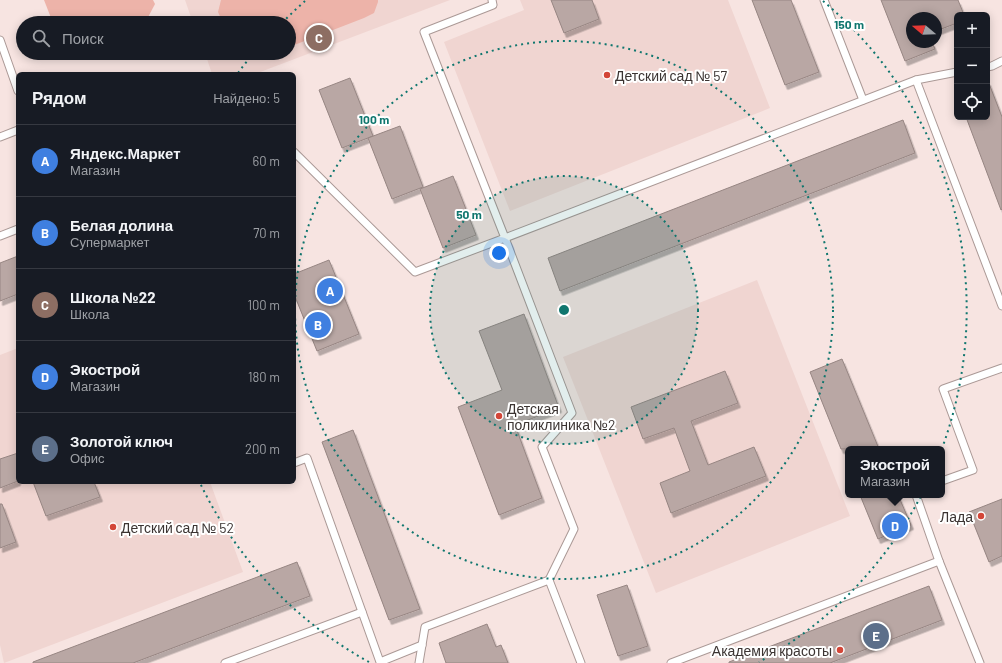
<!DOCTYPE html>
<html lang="ru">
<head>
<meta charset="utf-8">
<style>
  :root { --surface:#171b24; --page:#242831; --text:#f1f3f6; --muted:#9ea1a6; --line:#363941; --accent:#d34638 }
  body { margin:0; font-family:Barlow,sans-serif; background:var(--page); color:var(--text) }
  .controls { position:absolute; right:12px; top:12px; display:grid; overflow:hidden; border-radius:6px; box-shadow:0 2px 10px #0003 }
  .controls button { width:36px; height:36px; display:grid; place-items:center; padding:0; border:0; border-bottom:1px solid var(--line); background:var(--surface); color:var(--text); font:20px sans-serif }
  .compass { position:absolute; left:906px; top:12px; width:36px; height:36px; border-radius:50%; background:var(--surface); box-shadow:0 2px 10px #0003; rotate:289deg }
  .you { position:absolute; left:499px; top:253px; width:14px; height:14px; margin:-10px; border:3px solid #fff; border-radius:50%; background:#1a73e8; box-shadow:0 0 0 6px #1a73e833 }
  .badge { display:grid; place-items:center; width:26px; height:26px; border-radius:50%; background:var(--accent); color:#fff; font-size:13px; font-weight:700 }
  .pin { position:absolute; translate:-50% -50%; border:2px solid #fff; box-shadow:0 1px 4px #0006 }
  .popup { position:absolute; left:845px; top:446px; width:100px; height:52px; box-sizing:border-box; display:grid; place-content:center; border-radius:6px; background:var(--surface); filter:drop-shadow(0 1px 3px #0005); font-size:13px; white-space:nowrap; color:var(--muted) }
  .popup b { font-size:15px; color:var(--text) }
  .popup::after { content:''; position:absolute; left:50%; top:100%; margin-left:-8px; border:8px solid transparent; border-top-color:var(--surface) }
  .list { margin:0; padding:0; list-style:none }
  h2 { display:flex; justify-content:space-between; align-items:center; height:52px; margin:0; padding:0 16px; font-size:17px }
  h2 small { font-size:13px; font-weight:400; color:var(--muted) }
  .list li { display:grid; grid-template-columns:26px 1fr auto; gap:12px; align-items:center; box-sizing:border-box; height:72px; padding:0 16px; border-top:1px solid var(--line) }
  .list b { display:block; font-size:15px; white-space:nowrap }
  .list p { margin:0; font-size:13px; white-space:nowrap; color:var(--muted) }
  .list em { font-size:13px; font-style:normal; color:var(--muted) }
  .icon { flex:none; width:22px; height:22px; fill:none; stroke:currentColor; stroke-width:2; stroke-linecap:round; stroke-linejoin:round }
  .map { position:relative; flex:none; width:1002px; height:663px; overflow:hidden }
  .search { position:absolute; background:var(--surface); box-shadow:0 2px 10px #0003; left:16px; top:16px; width:280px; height:44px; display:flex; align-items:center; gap:10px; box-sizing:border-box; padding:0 14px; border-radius:22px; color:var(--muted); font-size:15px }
  .panel { position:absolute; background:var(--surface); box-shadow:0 2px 10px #0003; left:16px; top:72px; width:280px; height:412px; border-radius:6px }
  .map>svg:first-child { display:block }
  .built { fill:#f0d5d1 }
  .green { fill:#edb3a9 }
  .building { fill:#b9a7a4; stroke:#978683; filter:url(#shadow) }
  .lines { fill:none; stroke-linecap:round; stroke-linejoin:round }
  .service-casing { stroke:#ab9996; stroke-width:9 }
  .service { stroke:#fff; stroke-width:7 }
  .ring { fill:none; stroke:#0f766e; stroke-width:2; stroke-dasharray:2 4 }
  .poi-dot { fill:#d34638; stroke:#fff; stroke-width:1.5 }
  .labels { text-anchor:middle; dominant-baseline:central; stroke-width:4; stroke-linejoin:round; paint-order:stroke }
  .poi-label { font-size:14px; fill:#3b3432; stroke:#fff; text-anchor:start }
  .centre { fill:#0f766e; stroke:#fff; stroke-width:2 }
  .ring-label { font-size:12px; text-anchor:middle; font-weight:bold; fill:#0f766e; stroke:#fff; stroke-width:4; stroke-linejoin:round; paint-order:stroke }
</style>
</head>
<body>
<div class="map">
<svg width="1002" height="663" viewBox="0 0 1002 663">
  <defs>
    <filter id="shadow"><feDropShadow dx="2.5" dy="4.5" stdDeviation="0" flood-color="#0004"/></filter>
  </defs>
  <rect width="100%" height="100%" fill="#f7e4e1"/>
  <!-- built -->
  <g class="built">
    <polygon points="185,0 450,0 255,74 212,74 205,53 289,53 289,23 193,23"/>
    <polygon points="520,0 728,0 770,108 510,211 444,42 524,10"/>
    <polygon points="757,280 850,516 656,593 563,357"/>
    <polygon points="18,348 18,482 210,482 243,572 4,663 0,645 0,355"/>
  </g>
  <!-- green -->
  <g class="green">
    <polygon points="44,0 153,0 155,4 145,23 53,23"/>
    <polygon points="221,0 378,0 378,2 374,13 364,18 289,47 289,23 223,23 218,12"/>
    <polygon points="236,53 274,53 256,60 248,60 238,57"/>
  </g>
  <!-- building -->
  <g class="building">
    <polygon points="551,0 592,0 599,19 564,33"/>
    <polygon points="752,0 791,0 819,72 785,85"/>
    <polygon points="881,0 958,0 964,15 957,15 957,23 936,31 936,18 912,18 912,42 932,42 935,49 905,61"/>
    <polygon points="350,78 373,136 342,148 319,90"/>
    <polygon points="987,81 988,81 1002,117 1002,209 1001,210 966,117 987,117"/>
    <polygon points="903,120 915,153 560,291 548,258"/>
    <polygon points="400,126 423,187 392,199 368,138"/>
    <polygon points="453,176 476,235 443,248 420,189"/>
    <polygon points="18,256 18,294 0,301 0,263"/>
    <polygon points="329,260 359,334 317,351 294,294 294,274"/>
    <polygon points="524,314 559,408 515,425 542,498 499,515 458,407 502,390 479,331"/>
    <polygon points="842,359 879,449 841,449 810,372"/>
    <polygon points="725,371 738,403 691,421 708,465 754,447 766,476 671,513 660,483 690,471 674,428 643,439 631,407"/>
    <polygon points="353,430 420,609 389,620 322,442"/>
    <polygon points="18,453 18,481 0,488 0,459"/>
    <polygon points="33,482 94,482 100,497 46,516"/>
    <polygon points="860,495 898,495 911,525 878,539"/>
    <polygon points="1002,499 1002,556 989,562 969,512"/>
    <polygon points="0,504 2,504 16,542 0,548"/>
    <polygon points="297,562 310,596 133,663 33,663 33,662"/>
    <polygon points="627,585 648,646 618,656 597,595"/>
    <polygon points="929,586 942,620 830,663 729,663 729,662"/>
    <polygon points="487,624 496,647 501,645 508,663 446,663 439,643"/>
  </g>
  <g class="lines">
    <defs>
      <g id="service">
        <polyline points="492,0 493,5 424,32 505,238 572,413 542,447 574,529 549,580 581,663"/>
        <polyline points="824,0 863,100"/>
        <polyline points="0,40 18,91"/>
        <polyline points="987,67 992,66 1002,61"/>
        <polyline points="916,80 1002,306"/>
        <polyline points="0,137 18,130"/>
        <polyline points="294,152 415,272 505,238 916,80 957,72"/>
        <polyline points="0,236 18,229"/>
        <polyline points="294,463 307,458 380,662 422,645"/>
        <polyline points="942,481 973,470 943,389 1002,368"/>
        <polyline points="916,495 939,561 980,663"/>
        <polyline points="225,663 362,612"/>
        <polyline points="419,663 425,627 549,580"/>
        <polyline points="671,663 939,561"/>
      </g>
    </defs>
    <!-- service casing -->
    <use href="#service" class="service-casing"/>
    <!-- service -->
    <use href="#service" class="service"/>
  </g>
  <!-- distance rings -->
  <circle cx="564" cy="310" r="134" fill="#0f766e" fill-opacity=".12"/>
  <g class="ring">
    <circle cx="564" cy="310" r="134"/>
    <circle cx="564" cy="310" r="269"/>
    <path d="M369 662A403 403 0 0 1 200 483M238 73A403 403 0 0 1 253 54M282 23A403 403 0 0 1 305 1M823 1A403 403 0 0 1 759 662"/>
  </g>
  <!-- markers -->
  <g class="poi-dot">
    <circle cx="607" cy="75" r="4"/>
    <circle cx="499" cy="416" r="4"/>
    <circle cx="981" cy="516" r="4"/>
    <circle cx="113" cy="527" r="4"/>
    <circle cx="840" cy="650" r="4"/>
  </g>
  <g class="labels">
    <!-- poi labels -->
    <g class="poi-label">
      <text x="615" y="75">Детский сад № 57</text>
      <text x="507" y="408">Детская<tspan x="507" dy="16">поликлиника №2</tspan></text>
      <text x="973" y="516" text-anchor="end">Лада</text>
      <text x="121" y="527">Детский сад № 52</text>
      <text x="832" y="650" text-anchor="end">Академия красоты</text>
    </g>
  </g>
  <circle cx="564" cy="310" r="6" class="centre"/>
  <g class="ring-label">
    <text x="849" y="29">150 m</text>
    <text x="374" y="124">100 m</text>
    <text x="469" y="219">50 m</text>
  </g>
</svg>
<div class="controls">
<button>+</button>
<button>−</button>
<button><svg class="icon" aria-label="locate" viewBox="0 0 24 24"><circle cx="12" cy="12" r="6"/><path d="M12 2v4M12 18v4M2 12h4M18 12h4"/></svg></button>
</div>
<svg class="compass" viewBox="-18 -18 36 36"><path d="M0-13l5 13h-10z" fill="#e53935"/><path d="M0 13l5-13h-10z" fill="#9ea1a6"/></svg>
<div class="you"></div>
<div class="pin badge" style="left:330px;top:291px;background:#3f7fe0">A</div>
<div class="pin badge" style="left:318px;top:325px;background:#3f7fe0">B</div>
<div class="pin badge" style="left:319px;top:38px;background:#8d6e63">C</div>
<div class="pin badge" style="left:895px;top:526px;background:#3f7fe0">D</div>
<div class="popup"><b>Экострой</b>Магазин</div>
<div class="pin badge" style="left:876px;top:636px;background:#5c6f8a">E</div>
<div class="search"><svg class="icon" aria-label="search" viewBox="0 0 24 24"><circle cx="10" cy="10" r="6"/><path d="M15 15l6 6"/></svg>Поиск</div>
<section class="panel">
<h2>Рядом<small>Найдено: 5</small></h2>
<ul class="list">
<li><span class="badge" style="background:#3f7fe0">A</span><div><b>Яндекс.Маркет</b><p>Магазин</p></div><em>60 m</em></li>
<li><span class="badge" style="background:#3f7fe0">B</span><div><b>Белая долина</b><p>Супермаркет</p></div><em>70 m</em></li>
<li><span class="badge" style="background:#8d6e63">C</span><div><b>Школа №22</b><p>Школа</p></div><em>100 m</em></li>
<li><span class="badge" style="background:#3f7fe0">D</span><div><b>Экострой</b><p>Магазин</p></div><em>180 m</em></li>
<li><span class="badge" style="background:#5c6f8a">E</span><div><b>Золотой ключ</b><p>Офис</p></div><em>200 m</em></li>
</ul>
</section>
</div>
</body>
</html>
